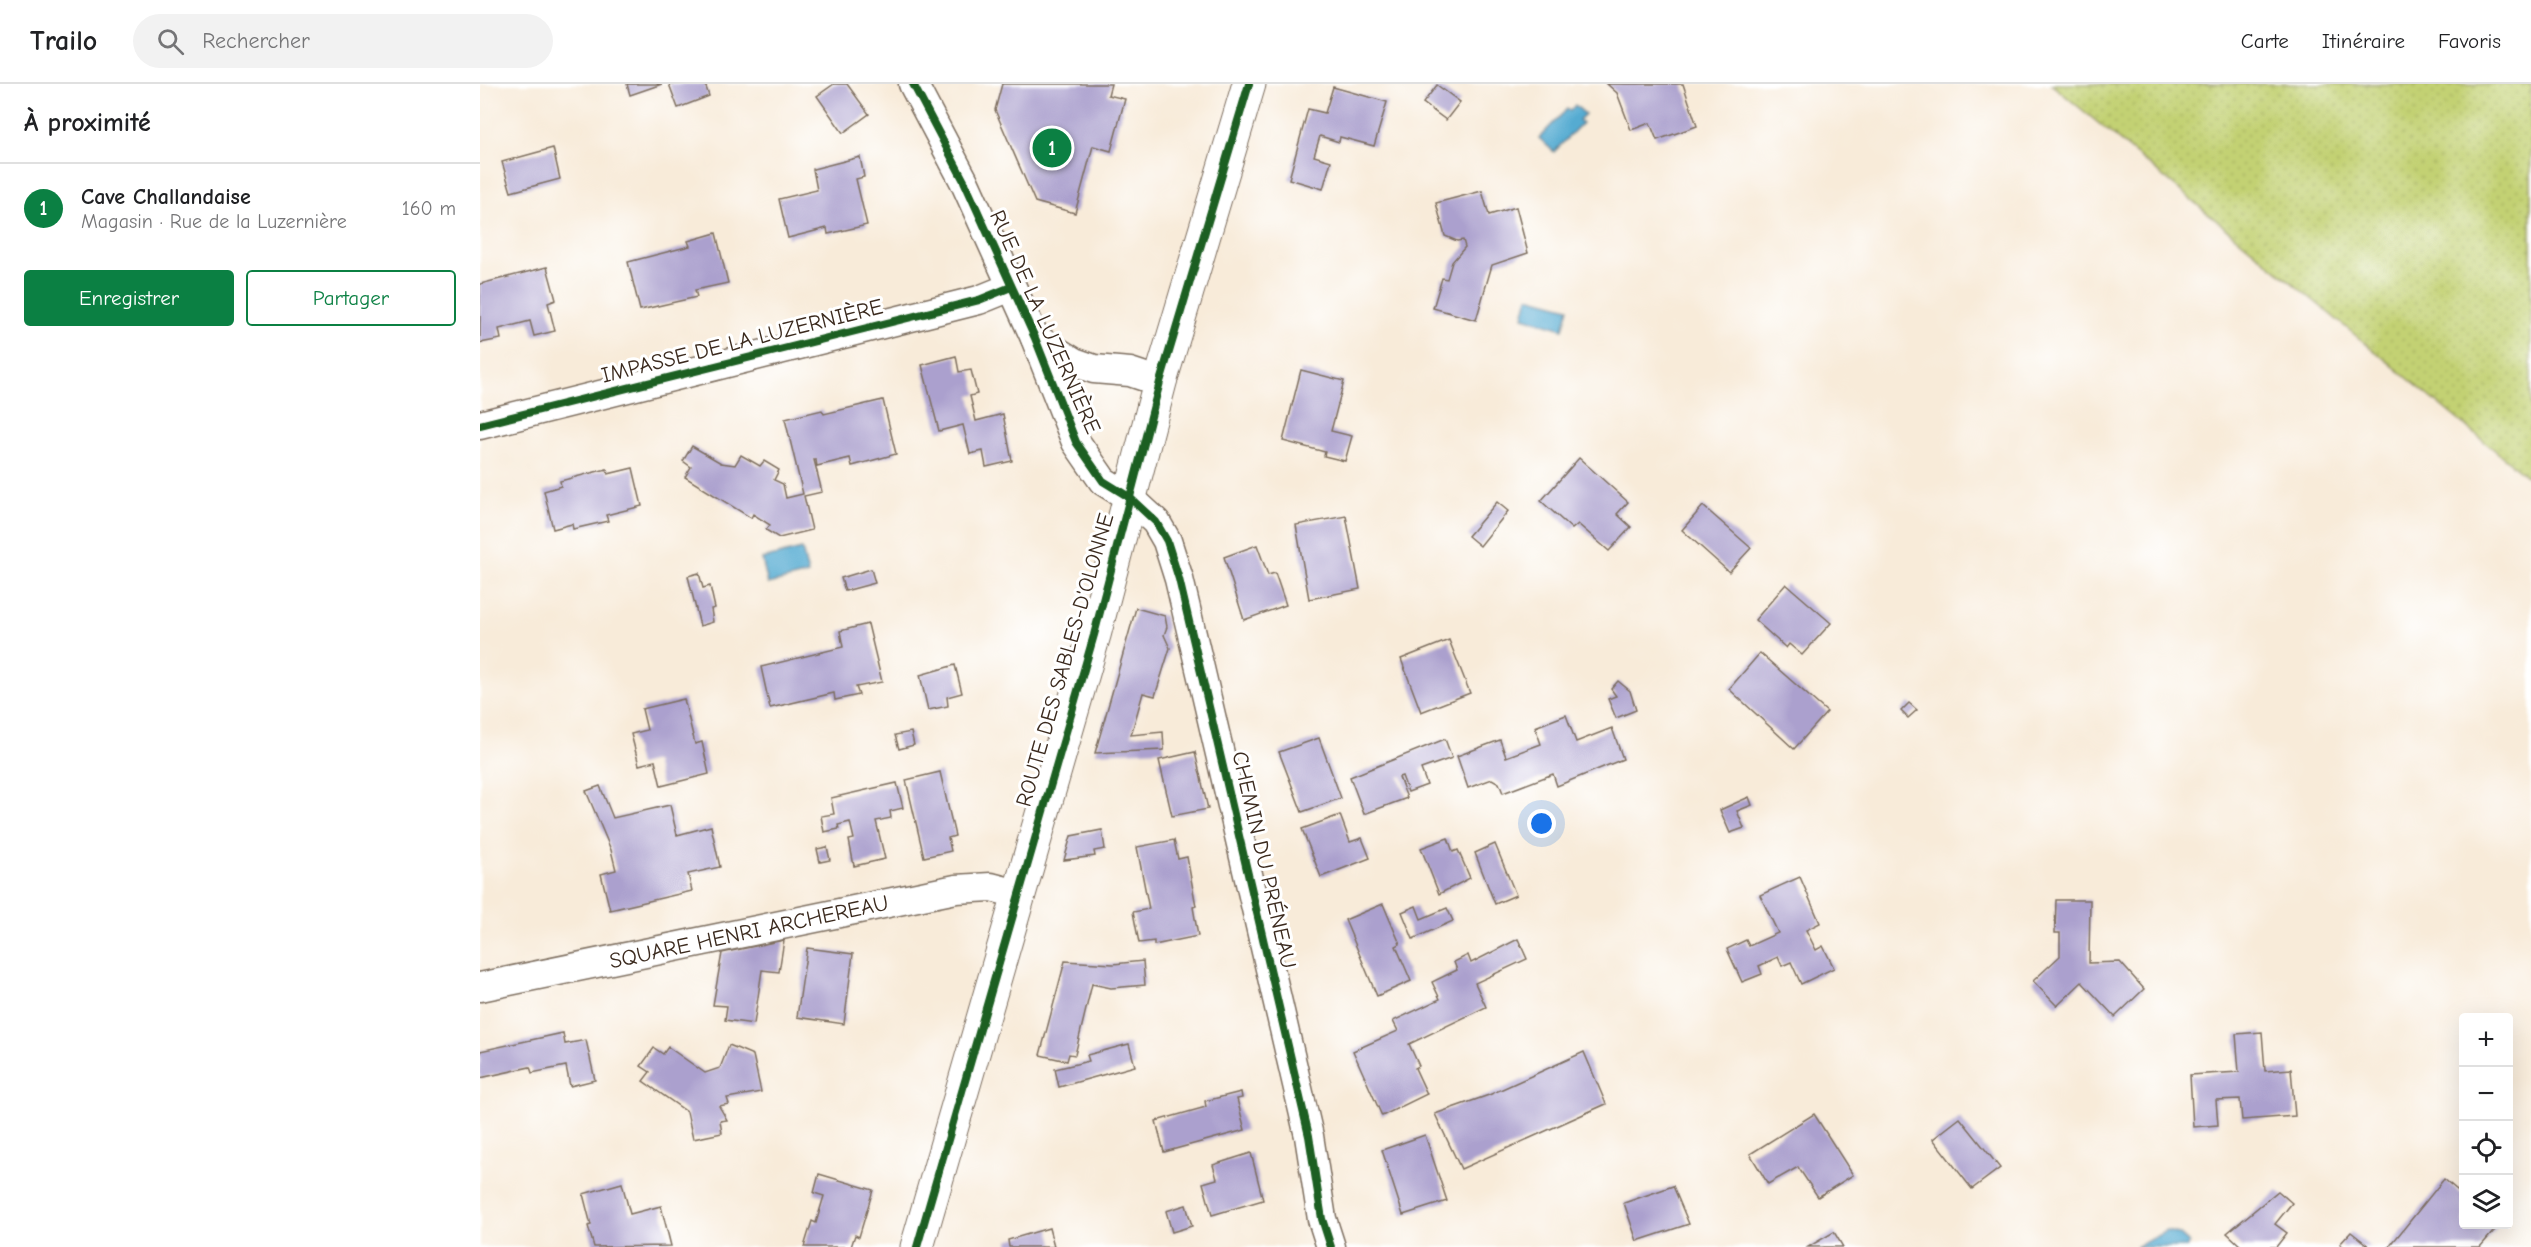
<!DOCTYPE html>
<html lang="fr">
<head>
<meta charset="utf-8">
<style>
  :root { --surface:#fff; --page:#f2f2f2; --text:#202124; --muted:#757577; --line:#e0e0e0; --accent:#0b8043 }
  body { margin:0; font-family:"Comic Neue",sans-serif; background:var(--page); color:var(--text) }
  .controls { position:absolute; right:18px; bottom:18px; display:grid; overflow:hidden; border-radius:6px; box-shadow:0 6px 24px #0002 }
  .controls button { width:54px; height:54px; display:grid; place-items:center; padding:0; border:0; border-bottom:2px solid var(--line); background:var(--surface); color:var(--text); font:30px sans-serif }
  .you { position:absolute; left:1062px; top:740px; width:21px; height:21px; margin:-15px; border:4px solid #fff; border-radius:50%; background:#1a73e8; box-shadow:0 0 0 9px #1a73e833 }
  .badge { display:grid; place-items:center; width:39px; height:39px; border-radius:50%; background:var(--accent); color:#fff; font-size:20px; font-weight:700 }
  .pin { position:absolute; translate:-50% -50%; border:3px solid #fff; box-shadow:0 2px 6px #0006 }
  .list { margin:0; padding:0; list-style:none }
  h2 { display:flex; justify-content:space-between; align-items:center; height:78px; margin:0; padding:0 24px; font-size:26px }
  h2 small { font-size:20px; font-weight:400; color:var(--muted) }
  .list li { display:grid; grid-template-columns:39px 1fr auto; gap:18px; align-items:center; box-sizing:border-box; height:90px; padding:0 24px; border-top:2px solid var(--line) }
  .list b { display:block; font-size:22px; white-space:nowrap }
  .list p { margin:0; font-size:20px; white-space:nowrap; color:var(--muted) }
  .list em { font-size:20px; font-style:normal; color:var(--muted) }
  .actions { display:flex; gap:12px; padding:18px 24px }
  .actions a { flex:1; padding:14px 0; border:2px solid var(--accent); border-radius:6px; text-align:center; font-size:21px; color:var(--accent) }
  .actions .main { background:var(--accent); color:#fff }
  .icon { flex:none; width:33px; height:33px; fill:none; stroke:currentColor; stroke-width:2; stroke-linecap:round; stroke-linejoin:round }
  .map { position:relative; flex:none; width:2051px; height:1163px; overflow:hidden }
  header { display:flex; align-items:center; gap:36px; box-sizing:border-box; height:84px; padding:0 30px; background:var(--surface); border-bottom:2px solid var(--line) }
  header strong { font-size:28px }
  nav { display:flex; gap:33px; margin-inline-start:auto; font-size:21px }
  .search { width:420px; height:54px; background:var(--page); display:flex; align-items:center; gap:15px; box-sizing:border-box; padding:0 21px; border-radius:33px; color:var(--muted); font-size:22px }
  main { display:flex }
  aside { flex:1; background:var(--surface) }
  .map>svg:first-child { display:block }
  .grass { fill:url(#grass-dots); stroke:#7f7e48; stroke-width:1.5 }
  .water { fill:#55abd1; stroke:#486a78; stroke-width:1.5 }
  .building { fill:#aba0ce }
  .lines { fill:none; stroke-linecap:round; stroke-linejoin:round }
  .street-casing { stroke:#7d6e5f; stroke-width:31 }
  .secondary-casing { stroke:#7d6e5f; stroke-width:35 }
  .street { stroke:#fff; stroke-width:28 }
  .secondary { stroke:#fff; stroke-width:33 }
  .cycleway-casing { stroke:#fff; stroke-width:11 }
  .cycleway { stroke:#1b5e20; stroke-width:8 }
  .labels { text-anchor:middle; dominant-baseline:central; stroke-width:6; stroke-linejoin:round; paint-order:stroke }
  .street-label { font-size:22px; fill:#3b2a1e; stroke:#fff }
</style>
</head>
<body>
<header>
<strong>Trailo</strong>
<div class="search"><svg class="icon" aria-label="search" viewBox="0 0 24 24"><circle cx="10" cy="10" r="6"/><path d="M15 15l6 6"/></svg>Rechercher</div>
<nav><a>Carte</a><a>Itinéraire</a><a>Favoris</a></nav>
</header>
<main>
<aside>
<h2>À proximité<small></small></h2>
<ul class="list">
<li><span class="badge">1</span><div><b>Cave Challandaise</b><p>Magasin · Rue de la Luzernière</p></div><em>160 m</em></li>
</ul>
<div class="actions"><a class="main">Enregistrer</a><a>Partager</a></div>
</aside>
<div class="map">
<svg width="2051" height="1163" viewBox="0 0 2051 1163">
  <defs>
    <pattern id="grass-dots" width="8" height="8" patternUnits="userSpaceOnUse" patternTransform="scale(1.5)"><rect width="8" height="8" fill="#c3d173"/><path d="M2 2h.1M6 6h.1" fill="none" stroke="#a8b463" stroke-width="1.8" stroke-linecap="round"/></pattern>
  </defs>
  <rect width="100%" height="100%" fill="#fff"/>
  <filter id="ink" filterUnits="userSpaceOnUse"><feTurbulence type="fractalNoise" baseFrequency=".0167" numOctaves="2"/><feDisplacementMap in="SourceGraphic" scale="12" xChannelSelector="R" yChannelSelector="G"/><feConvolveMatrix kernelMatrix="1 2 1 2 8 2 1 2 1" color-interpolation-filters="sRGB"/></filter>
  <filter id="wash" filterUnits="userSpaceOnUse"><feTurbulence type="fractalNoise" baseFrequency=".008" numOctaves="4" result="noise"/><feDisplacementMap in="SourceGraphic" scale="24" xChannelSelector="R" yChannelSelector="G"/><feGaussianBlur stdDeviation="1.35" result="paint"/><feColorMatrix in="noise" values="0 0 0 0 0 0 0 0 0 0 0 0 0 0 0 0 0 1.4 0 .05"/><feComposite in="paint" operator="in"/></filter>
  <g filter="url(#wash)">
    <rect width="100%" height="100%" fill="#f8ebd9"/>
    <!-- grass -->
    <polygon class="grass" points="1571,0 2051,0 2051,396"/>
    <!-- water -->
    <g class="water">
      <polygon points="1095,21 1105,30 1099,36 1102,39 1074,68 1059,54 1087,25 1090,27"/>
      <polygon points="1048,213 1089,224 1083,245 1043,233"/>
      <polygon points="322,465 328,490 288,500 282,475"/>
      <polygon points="1686,1147 1699,1150 1709,1159 1707,1163 1656,1163"/>
    </g>
    <g id="blocks">
      <!-- building -->
      <g class="building">
        <polygon points="147,0 182,0 150,11"/>
        <polygon points="189,0 225,0 229,12 198,24"/>
        <polygon points="354,0 367,0 389,30 363,49 337,12"/>
        <polygon points="522,0 631,0 628,11 645,15 631,67 613,62 595,129 555,118 515,26"/>
        <polygon points="1127,0 1203,0 1217,42 1177,56 1170,39 1151,46 1137,9"/>
        <polygon points="957,1 980,18 966,36 943,19"/>
        <polygon points="853,3 907,18 894,62 860,53 859,58 840,52 834,72 851,77 843,105 809,95 828,25 845,29"/>
        <polygon points="73,64 80,95 31,108 22,78"/>
        <polygon points="380,73 384,93 376,95 387,141 348,150 347,144 308,154 299,115 337,106 333,85"/>
        <polygon points="1002,107 1009,131 1036,123 1048,169 1012,181 996,236 953,224 962,194 967,195 972,178 985,163 983,156 977,157 965,152 956,119"/>
        <polygon points="236,149 248,199 215,206 217,213 160,226 148,178 210,162 208,157"/>
        <polygon points="67,183 76,216 68,219 75,247 54,252 50,237 19,245 21,255 0,259 0,200"/>
        <polygon points="476,272 479,288 491,286 497,310 490,312 496,337 523,330 532,377 506,383 503,367 490,370 483,341 459,347 442,281"/>
        <polygon points="821,286 864,297 851,347 872,352 865,377 844,372 845,368 803,357"/>
        <polygon points="403,316 416,370 372,382 370,374 337,382 336,376 334,376 342,408 324,412 332,446 299,454 286,446 290,441 273,430 271,434 205,393 211,383 203,377 212,362 241,379 255,381 261,371 280,382 284,377 299,386 294,396 303,400 306,414 323,410 305,335 342,326 344,330"/>
        <polygon points="1099,374 1148,418 1137,430 1151,443 1129,467 1098,440 1092,445 1061,417"/>
        <polygon points="153,384 162,422 126,431 128,437 93,445 92,440 73,445 64,407 81,402 80,397 115,388 127,385 128,390"/>
        <polygon points="1017,418 1028,427 1000,462 988,452"/>
        <polygon points="1223,422 1271,464 1249,488 1202,446"/>
        <polygon points="866,432 880,505 829,515 816,441"/>
        <polygon points="777,461 788,491 795,489 806,521 764,536 744,473"/>
        <polygon points="391,485 395,499 365,507 361,494"/>
        <polygon points="219,489 223,504 230,502 235,524 231,525 233,538 220,542 208,492"/>
        <polygon points="1306,500 1351,539 1322,571 1309,560 1306,564 1275,536"/>
        <polygon points="656,524 685,532 687,543 684,551 690,564 675,612 663,609 651,651 683,648 684,666 615,669"/>
        <polygon points="388,540 402,598 376,603 379,611 355,616 354,609 290,624 281,583 363,563 360,547"/>
        <polygon points="969,556 990,609 941,628 921,575"/>
        <polygon points="1280,569 1347,628 1314,665 1249,605"/>
        <polygon points="475,581 482,609 467,613 468,622 448,626 440,591"/>
        <polygon points="1138,597 1150,607 1156,626 1136,634 1128,615 1136,612 1131,605"/>
        <polygon points="204,615 215,660 222,658 229,690 181,702 175,677 159,681 151,650 167,646 162,625"/>
        <polygon points="1429,619 1437,626 1428,634 1421,627"/>
        <polygon points="1086,631 1096,658 1132,644 1143,675 1077,702 1073,690 1023,709 1019,699 1012,695 988,704 977,672 1020,656 1026,673 1061,660 1055,643"/>
        <polygon points="431,648 434,661 419,665 415,651"/>
        <polygon points="839,654 861,714 822,728 799,668"/>
        <polygon points="965,655 972,674 941,685 947,701 928,708 922,692 919,693 927,714 884,730 870,693"/>
        <polygon points="715,668 728,725 692,732 679,676"/>
        <polygon points="460,688 475,752 468,754 471,767 444,773 426,696"/>
        <polygon points="417,699 423,724 410,727 411,734 396,737 405,775 374,782 369,756 374,755 370,738 358,741 359,745 344,748 341,732 354,730 351,714"/>
        <polygon points="120,702 133,734 190,721 197,751 231,742 240,783 208,790 212,807 130,826 121,790 136,786 131,766 106,707"/>
        <polygon points="1269,713 1272,721 1257,727 1264,744 1250,749 1240,726"/>
        <polygon points="860,731 870,758 882,754 890,774 841,793 822,745"/>
        <polygon points="622,746 625,765 614,767 615,772 584,776 591,752"/>
        <polygon points="968,754 973,768 978,766 990,794 959,810 941,764"/>
        <polygon points="694,756 698,775 707,773 716,822 713,823 718,852 674,861 674,857 659,859 653,828 669,825 657,763"/>
        <polygon points="1015,760 1036,811 1015,820 995,769"/>
        <polygon points="347,763 350,776 340,778 337,765"/>
        <polygon points="1320,793 1340,839 1326,846 1336,866 1343,862 1354,884 1321,900 1311,878 1302,882 1298,873 1279,882 1282,890 1262,898 1247,865 1266,856 1269,862 1298,849 1280,811"/>
        <polygon points="1576,816 1610,816 1609,879 1640,878 1664,905 1635,933 1602,898 1577,922 1553,897 1580,872 1580,849 1575,849"/>
        <polygon points="903,820 920,860 916,862 931,897 897,912 865,836"/>
        <polygon points="936,822 941,835 967,824 973,837 933,855 922,828"/>
        <polygon points="1038,855 1047,875 995,899 1006,923 929,960 939,982 935,984 947,1010 902,1032 873,967 918,947 913,937 960,915 952,898 977,886 974,878 988,871 991,879"/>
        <polygon points="304,856 299,888 282,886 274,940 245,936 247,922 233,921 242,869"/>
        <polygon points="327,864 373,870 364,940 317,933"/>
        <polygon points="585,877 633,880 663,877 665,901 631,904 612,900 595,971 589,970 587,977 560,971"/>
        <polygon points="1782,948 1785,987 1811,985 1815,1032 1762,1036 1760,1015 1736,1016 1738,1041 1713,1043 1710,991 1759,988 1756,950"/>
        <polygon points="83,949 85,960 106,956 115,996 90,1002 86,982 52,989 50,983 0,994 0,967"/>
        <polygon points="649,960 655,982 579,1003 575,985 609,977 607,971"/>
        <polygon points="249,961 273,971 281,1008 247,1014 249,1020 239,1022 247,1036 240,1037 242,1049 213,1055 207,1028 163,997 170,988 161,982 174,964 183,970 188,963 225,989 240,984"/>
        <polygon points="1104,968 1126,1020 981,1085 955,1030 1009,1011"/>
        <polygon points="761,1008 762,1014 757,1015 765,1046 684,1068 676,1037 726,1023 725,1017"/>
        <polygon points="1334,1030 1373,1091 1338,1113 1318,1083 1288,1100 1270,1070"/>
        <polygon points="1480,1034 1520,1084 1492,1105 1453,1055"/>
        <polygon points="945,1051 967,1117 923,1131 902,1066"/>
        <polygon points="771,1069 783,1116 732,1131 723,1099 737,1095 733,1081"/>
        <polygon points="339,1090 393,1106 379,1153 375,1151 371,1163 324,1163 332,1137 336,1139 344,1112 334,1109"/>
        <polygon points="1964,1095 1983,1111 1984,1140 2020,1140 2000,1163 1909,1163"/>
        <polygon points="142,1099 150,1130 181,1122 191,1162 114,1163 108,1142 111,1141 103,1110"/>
        <polygon points="1193,1102 1209,1140 1157,1157 1144,1119"/>
        <polygon points="1798,1107 1812,1119 1795,1140 1807,1149 1796,1163 1762,1163 1747,1149"/>
        <polygon points="706,1121 712,1142 692,1148 686,1127"/>
        <polygon points="569,1144 574,1163 529,1163 528,1156"/>
        <polygon points="1354,1148 1363,1163 1328,1163"/>
        <polygon points="1871,1148 1890,1163 1864,1163 1860,1160"/>
      </g>
    </g>
  </g>
  <g filter="url(#ink)">
    <use href="#blocks" fill-opacity="0" stroke="#7d6e5f" stroke-width="1.5"/>
    <g class="lines">
      <defs>
        <g id="street">
          <polyline points="433,0 484,97 555,254 596,358 623,397 649,413 676,438 687,457 699,495 726,610 829,1052 842,1135 851,1163"/>
          <polyline points="555,254 594,278 614,285 650,288 680,298"/>
          <polyline points="0,341 499,216 531,203"/>
          <polyline points="0,903 476,805 511,803 538,810"/>
        </g>
        <polyline id="secondary" points="437,1163 614,551 680,298 769,0"/>
      </defs>
      <!-- street casing -->
      <use href="#street" class="street-casing"/>
      <!-- secondary casing -->
      <use href="#secondary" class="secondary-casing"/>
      <!-- street -->
      <use href="#street" class="street"/>
      <!-- secondary -->
      <use href="#secondary" class="secondary"/>
      <defs>
        <g id="cycleway">
          <polyline points="433,0 484,97 555,254 596,358 623,397 649,413 676,438 687,457 699,495 726,610 829,1052 842,1135 851,1163"/>
          <polyline points="0,341 499,216 531,203"/>
          <polyline points="437,1163 614,551 680,298 769,0"/>
        </g>
      </defs>
      <!-- cycleway casing -->
      <use href="#cycleway" class="cycleway-casing"/>
      <!-- cycleway -->
      <use href="#cycleway" class="cycleway"/>
    </g>
  </g>
  <g class="labels">
    <!-- street labels -->
    <g class="street-label">
      <text transform="translate(565 238) rotate(66)">RUE DE LA LUZERNIÈRE</text>
      <text transform="translate(262 257) rotate(-14)">IMPASSE DE LA LUZERNIÈRE</text>
      <text transform="translate(585 576) rotate(-74)">ROUTE DES SABLES-D'OLONNE</text>
      <text transform="translate(784 776) rotate(77)">CHEMIN DU PRÉNEAU</text>
      <text transform="translate(269 848) rotate(-12)">SQUARE HENRI ARCHEREAU</text>
    </g>
  </g>
</svg>
<div class="controls">
<button>+</button>
<button>−</button>
<button><svg class="icon" aria-label="locate" viewBox="0 0 24 24"><circle cx="12" cy="12" r="6"/><path d="M12 2v4M12 18v4M2 12h4M18 12h4"/></svg></button>
<button><svg class="icon" aria-label="layers" viewBox="0 0 24 24"><path d="M12 4l9 5-9 5-9-5zM3 14l9 5 9-5"/></svg></button>
</div>
<div class="you"></div>
<div class="pin badge" style="left:572px;top:64px">1</div>
</div>
</main>
</body>
</html>
